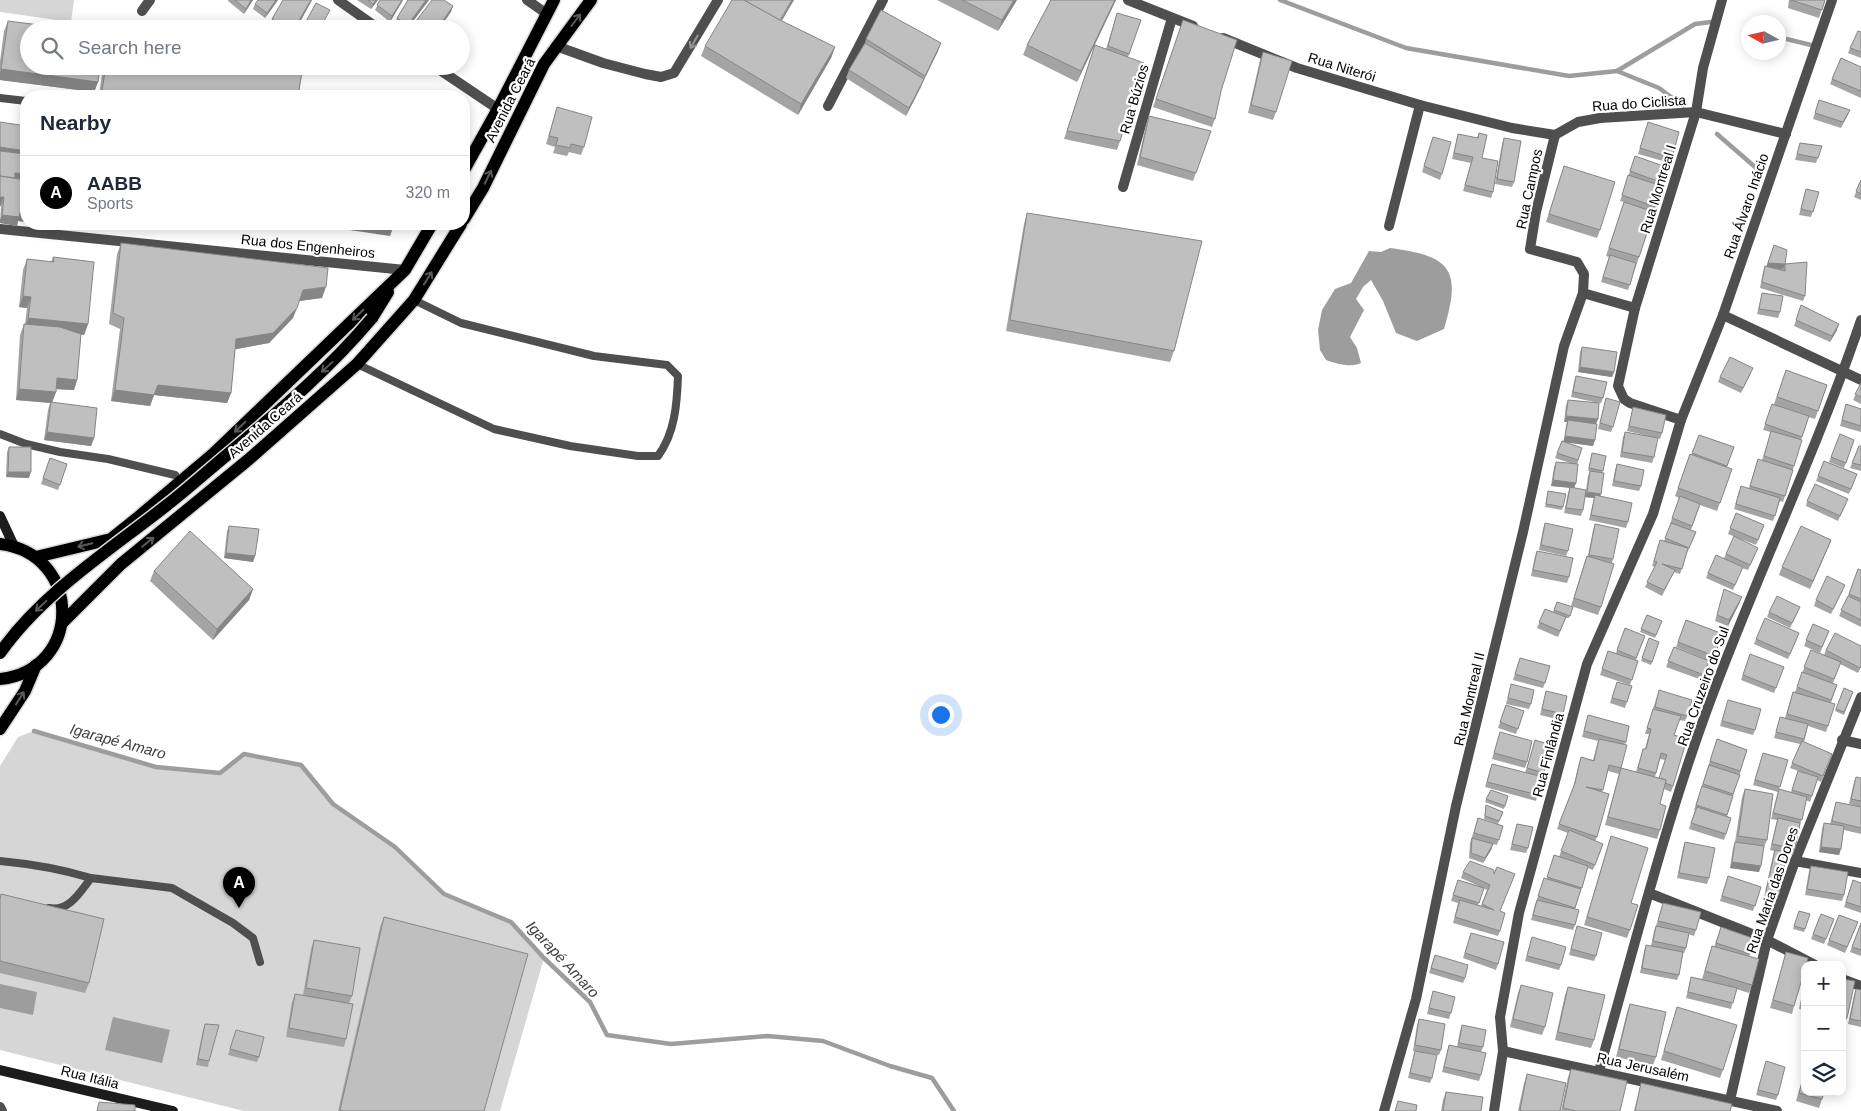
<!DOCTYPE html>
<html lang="en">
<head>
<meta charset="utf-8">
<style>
  :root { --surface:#fff; --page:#f2f2f3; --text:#1f2937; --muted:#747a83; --line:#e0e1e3; --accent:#000 }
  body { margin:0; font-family:Helvetica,sans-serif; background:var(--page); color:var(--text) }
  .controls { position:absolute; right:15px; bottom:15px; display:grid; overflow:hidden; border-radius:10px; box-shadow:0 2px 12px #0003 }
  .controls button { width:45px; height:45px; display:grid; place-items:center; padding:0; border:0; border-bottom:1px solid var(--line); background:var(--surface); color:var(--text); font:25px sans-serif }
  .compass { position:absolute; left:1741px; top:15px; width:45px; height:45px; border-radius:50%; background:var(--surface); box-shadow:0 2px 12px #0003; rotate:278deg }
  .you { position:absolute; left:940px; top:714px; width:18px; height:18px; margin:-12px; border:4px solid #fff; border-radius:50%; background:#1a73e8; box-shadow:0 0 0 8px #1a73e833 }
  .badge { display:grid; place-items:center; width:32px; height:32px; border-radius:50%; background:var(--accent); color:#fff; font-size:16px; font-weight:700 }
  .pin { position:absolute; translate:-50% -41px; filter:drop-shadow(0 1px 2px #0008) }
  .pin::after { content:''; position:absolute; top:26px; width:18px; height:15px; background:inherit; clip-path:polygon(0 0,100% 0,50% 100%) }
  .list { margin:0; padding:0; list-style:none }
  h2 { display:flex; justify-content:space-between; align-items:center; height:65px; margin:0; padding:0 20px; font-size:21px }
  h2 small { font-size:16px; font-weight:400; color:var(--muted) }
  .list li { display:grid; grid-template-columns:32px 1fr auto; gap:15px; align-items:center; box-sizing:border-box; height:75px; padding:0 20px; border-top:1px solid var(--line) }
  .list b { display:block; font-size:19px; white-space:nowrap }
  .list p { margin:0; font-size:16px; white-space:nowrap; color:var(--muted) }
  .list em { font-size:16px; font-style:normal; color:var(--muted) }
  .icon { flex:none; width:28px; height:28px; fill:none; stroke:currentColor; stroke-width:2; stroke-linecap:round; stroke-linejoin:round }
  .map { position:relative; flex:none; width:1861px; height:1111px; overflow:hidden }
  .search { position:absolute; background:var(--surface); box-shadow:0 2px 12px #0003; left:20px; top:20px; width:450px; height:55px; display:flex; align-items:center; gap:12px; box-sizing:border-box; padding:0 18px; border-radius:28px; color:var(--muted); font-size:19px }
  .panel { position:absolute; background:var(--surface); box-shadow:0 2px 12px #0003; left:20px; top:90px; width:450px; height:140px; border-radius:20px }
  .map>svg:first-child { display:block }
  .green { fill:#d6d6d6 }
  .water { fill:#9d9d9d }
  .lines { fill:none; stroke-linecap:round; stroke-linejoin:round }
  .stream { stroke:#9d9d9d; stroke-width:4.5 }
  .primary-casing { stroke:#dbdbdb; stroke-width:15 }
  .lane { stroke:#4f4f4f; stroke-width:8 }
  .street { stroke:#4f4f4f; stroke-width:10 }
  .secondary { stroke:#1c1c1c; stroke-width:10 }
  .primary { stroke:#000; stroke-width:12 }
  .primary-bridge-casing { stroke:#dbdbdb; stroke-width:15; stroke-linecap:butt }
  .primary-bridge { stroke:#000; stroke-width:12 }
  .wall { fill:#a4a4a4; fill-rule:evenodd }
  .shaded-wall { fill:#868686 }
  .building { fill:#bfbfbf; stroke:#868686 }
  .oneway { stroke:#595959 }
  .oneway2 { stroke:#959595 }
  .labels { text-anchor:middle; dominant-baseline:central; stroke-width:4.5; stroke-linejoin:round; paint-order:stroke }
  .street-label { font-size:14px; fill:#000; stroke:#fff }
  .water-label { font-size:15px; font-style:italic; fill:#3e3e3e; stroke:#fff }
</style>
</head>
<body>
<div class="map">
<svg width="1861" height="1111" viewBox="0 0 1861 1111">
  <rect width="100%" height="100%" fill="#fff"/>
  <!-- green -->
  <g class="green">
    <polygon points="0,0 74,0 71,22 0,12"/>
    <polygon points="34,731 156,767 220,773 244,754 301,765 333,804 395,847 444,894 511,922 544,958 500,1111 244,1111 0,1050 0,766 18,737"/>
  </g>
  <!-- water -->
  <g class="water">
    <path d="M1390 248C1451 256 1462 269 1444 329L1417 341 1396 333 1383 301 1371 280 1363 287 1356 299 1364 310 1350 337 1357 348 1361 363C1351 368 1337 364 1326 360L1320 350 1318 330 1322 310 1335 289 1351 283 1369 251 1381 252Z"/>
    <polygon points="0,984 37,992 33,1015 0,1008"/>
    <polygon points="113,1017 170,1030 162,1063 105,1050"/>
  </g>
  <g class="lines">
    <!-- stream -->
    <g class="stream">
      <polyline points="1280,0 1406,48 1569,76 1617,71 1695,24 1711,22"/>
      <polyline points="1751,22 1752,22"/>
      <polyline points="1778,37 1811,45"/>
      <polyline points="1617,71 1659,88 1683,106"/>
      <polyline points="1717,134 1762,173"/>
      <polyline points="34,731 156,767 220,773 244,754 301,765 333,804 395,847 444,894 511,922 544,958 590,1002 607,1035 671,1044 768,1036 823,1041 890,1066 932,1078 954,1111"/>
    </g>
    <defs>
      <g id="primary">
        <polyline points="464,170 498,109 554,0"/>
        <polyline points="464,219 483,188 544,64 591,0"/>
        <polyline points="372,318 388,292"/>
        <path d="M0 544C83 554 83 670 0 679"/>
        <polyline points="36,557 111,539 136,519 213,454 405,270 432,224"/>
        <polyline points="62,623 121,564 248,460 357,364 414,300 461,224"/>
        <polyline points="0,729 25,691 36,665"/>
      </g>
    </defs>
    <!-- primary casing -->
    <use href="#primary" class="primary-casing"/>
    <!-- lane -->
    <g class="lane">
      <polyline points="0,98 26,101"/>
      <path d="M357 364 494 429 570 446 638 456H658C675 433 677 404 678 376L667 365 594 356 461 323 414 300"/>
      <polyline points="0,434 26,444 60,452 108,459 175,475"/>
      <path d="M0 861C32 864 61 869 91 878"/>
      <path d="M49 908C69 912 80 892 91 878L172 888 233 923 253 938 260 962"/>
    </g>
    <!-- street -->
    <g class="street">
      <polyline points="338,0 379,29"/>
      <polyline points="527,0 547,14"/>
      <polyline points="1128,0 1193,26"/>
      <polyline points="142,11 150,0"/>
      <polyline points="1223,38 1297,68 1420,105 1512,128 1555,135"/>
      <polyline points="556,46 603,63 645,74 661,77 674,73 718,0"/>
      <polyline points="434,66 498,109"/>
      <polyline points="828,106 883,0"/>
      <polyline points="1555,135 1536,212 1530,249 1577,262 1584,274 1583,293 1635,308"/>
      <polyline points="1555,135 1578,122 1600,118 1696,112 1786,134"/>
      <polyline points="1123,187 1172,18"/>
      <polyline points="1389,226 1420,105"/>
      <polyline points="0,229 405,270"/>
      <polyline points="1723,315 1861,380"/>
      <polyline points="1681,420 1630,403 1624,399 1618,386 1635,308 1696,112 1703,68 1722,0"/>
      <polyline points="1842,740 1861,744"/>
      <polyline points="1795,861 1861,873"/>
      <polyline points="1649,893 1767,940 1815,965"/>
      <polyline points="1842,979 1861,986"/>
      <polyline points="1503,1051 1777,1111"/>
      <path d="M1599 1071C1633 952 1663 831 1705 715 1753 582 1816 454 1861 320"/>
      <polyline points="1730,1100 1767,940 1795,861 1861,697"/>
      <polyline points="0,1107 2,1111"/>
      <polyline points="1384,1111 1416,999 1456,806 1523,532 1564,346 1583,293"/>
      <polyline points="1494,1111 1503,1051 1500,1017 1519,913 1587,664 1653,514 1681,420 1723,315 1832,0"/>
    </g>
    <!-- secondary -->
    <g class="secondary">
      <polyline points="0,516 14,546"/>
      <polyline points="0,1070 173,1111"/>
    </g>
    <!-- primary -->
    <use href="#primary" class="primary"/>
    <defs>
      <path id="primary-bridge" d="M0 653C42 593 110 550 167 505 190 487 212 467 234 449 283 408 331 367 372 318"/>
    </defs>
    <!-- primary-bridge casing -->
    <use href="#primary-bridge" class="primary-bridge-casing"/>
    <!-- primary-bridge -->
    <use href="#primary-bridge" class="primary-bridge"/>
  </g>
  <!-- wall -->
  <g class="wall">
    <polygon points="228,0 253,0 244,14 228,1"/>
    <polygon points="278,0 265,18 253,9 255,4"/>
    <polygon points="312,0 296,29 272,29 269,27 272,19"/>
    <polygon points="357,0 378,0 371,9"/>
    <polygon points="380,0 403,0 390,22 375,10"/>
    <polygon points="429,0 407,29 403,29 395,23 397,18"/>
    <polygon points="937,0 1017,0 998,31"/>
    <polygon points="1051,0 1116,0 1077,82 1023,55 1027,45"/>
    <polygon points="1789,0 1825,0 1819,18 1788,8"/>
    <polygon points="1117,13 1141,20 1128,57 1120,141 1117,150 1064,139 1095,45 1106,49"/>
    <polygon points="1183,20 1221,91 1215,119 1212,127 1153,107"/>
    <polygon points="8,21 98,82 94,92 0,80 0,61 4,31"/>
    <polygon points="782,21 835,47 831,58 798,115 701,56 705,46"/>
    <polygon points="1861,32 1861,58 1848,53 1850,48"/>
    <polygon points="866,39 938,51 906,116 846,78 849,70 865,43"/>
    <polygon points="1263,52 1276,112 1273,120 1248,113 1260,60"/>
    <polygon points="1841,58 1861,67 1861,98 1830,84"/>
    <polygon points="103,66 303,66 298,96 99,96"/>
    <polygon points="1819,100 1850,110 1848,115 1841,128 1813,119"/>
    <polygon points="557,107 584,147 581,155 569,152 567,156 553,153 555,147 546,144"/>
    <polygon points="1149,116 1211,131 1193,181 1137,165 1146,125"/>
    <polygon points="26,126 26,222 18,221 17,226 0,223 1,206"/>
    <polygon points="1646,128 1672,158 1670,163 1638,154"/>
    <polygon points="1479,133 1482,158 1493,192 1491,198 1463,191 1471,163 1452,159 1458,134 1477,138"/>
    <polygon points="1504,138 1514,182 1512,187 1495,184 1502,144"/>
    <polygon points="1431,142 1442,174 1440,180 1422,172"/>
    <polygon points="1800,143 1822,146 1816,163 1795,160"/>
    <polygon points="1635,156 1669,168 1628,290 1601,282 1609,257 1606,256 1624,202 1620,201"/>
    <polygon points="1564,166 1600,230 1597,238 1546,222"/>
    <polygon points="1861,180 1861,200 1854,197"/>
    <polygon points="1806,189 1819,192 1811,217 1799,215"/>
    <polygon points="1027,213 1174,351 1170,362 1006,331 1024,224"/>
    <polygon points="121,243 322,298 299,301 293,318 269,343 235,349 231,393 227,403 154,395 150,406 111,401 120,329 109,324 117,254"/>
    <polygon points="1774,245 1805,296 1803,301 1760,288 1763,272 1765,266 1766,267"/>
    <polygon points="53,257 88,324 84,335 81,334 77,380 74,390 56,389 56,392 52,402 94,438 91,446 44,440 48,410 50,403 16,400 20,335 24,324 25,324 27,308 19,307 23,270 27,259 51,262"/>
    <polygon points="1762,293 1780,312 1778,318 1757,314"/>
    <polygon points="1801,305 1837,330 1830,342 1794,326"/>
    <polygon points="1582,347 1614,372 1612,377 1578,372 1580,352"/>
    <polygon points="1786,370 1827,385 1815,419 1808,417 1801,440 1794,466 1785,496 1783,502 1780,501 1773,521 1734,509 1739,491 1749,488 1756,465 1762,460 1771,432 1763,430 1772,404 1774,404"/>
    <polygon points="1751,373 1741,393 1718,382 1720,377"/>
    <polygon points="1576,376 1603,398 1601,403 1599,403 1593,446 1566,442 1582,448 1577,464 1576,483 1574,488 1586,490 1588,476 1590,471 1588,471 1592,453 1606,456 1602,473 1601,494 1600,496 1628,522 1626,528 1589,520 1594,498 1585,497 1583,510 1581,516 1564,513 1568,493 1570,488 1551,486 1554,467 1556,462 1570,463 1555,458 1562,441 1564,441 1566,426 1567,422 1564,422 1566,405 1568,400 1599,403 1571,397 1574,382"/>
    <polygon points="1861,383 1861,404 1853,400"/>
    <polygon points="1606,398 1613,427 1611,432 1598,429"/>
    <polygon points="1846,404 1861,409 1861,432 1840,426"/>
    <polygon points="1633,407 1662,433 1660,439 1657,438 1654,457 1652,463 1620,457 1623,437 1625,432 1653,437 1627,431"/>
    <polygon points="1699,435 1734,447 1727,467 1732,469 1717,511 1700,505 1691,530 1696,532 1687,553 1680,574 1674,572 1662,596 1645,587 1655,567 1652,566 1660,540 1664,541 1671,524 1670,524 1679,498 1675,496 1690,454 1692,454"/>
    <polygon points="1854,440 1844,468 1829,462 1831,457"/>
    <polygon points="1859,446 1861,446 1861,471 1850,468"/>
    <polygon points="9,447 29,478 6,477 7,452"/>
    <polygon points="50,458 67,464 58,490 41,484"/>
    <polygon points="1824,461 1857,474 1849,494 1816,481"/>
    <polygon points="1617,464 1641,486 1639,491 1612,486 1615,470"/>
    <polygon points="1548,491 1563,507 1562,510 1545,507"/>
    <polygon points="1807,501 1846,504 1838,521 1806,506"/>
    <polygon points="1736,513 1764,525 1756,545 1728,534"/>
    <polygon points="1545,523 1568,551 1566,556 1539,550 1543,529"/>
    <polygon points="1595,524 1613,559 1601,607 1598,615 1571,606 1584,564 1587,556 1588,556 1593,530"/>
    <polygon points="229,526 255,556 253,562 224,558 227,531"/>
    <polygon points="1831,540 1810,589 1779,575 1782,567"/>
    <polygon points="1537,551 1569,577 1567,583 1531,576 1535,556"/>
    <polygon points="1756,553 1748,570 1742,568 1733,590 1706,578 1708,573 1724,558 1726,554"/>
    <polygon points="1858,569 1861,570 1861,627 1839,616 1848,596"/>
    <polygon points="154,571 253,589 249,600 213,640 150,581"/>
    <polygon points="1724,589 1740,602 1728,626 1715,621"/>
    <polygon points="1843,590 1831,614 1814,606 1816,600"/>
    <polygon points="1557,602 1573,607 1569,618 1566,618 1558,637 1537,628 1545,609 1553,612"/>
    <polygon points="1769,612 1798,612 1790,628 1767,617"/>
    <polygon points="1647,615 1662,621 1655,638 1640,632"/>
    <polygon points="1686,620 1723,634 1712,662 1676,647"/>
    <polygon points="1813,624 1829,631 1820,653 1804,646"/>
    <polygon points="1625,628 1645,636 1636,660 1638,661 1630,685 1600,675 1608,651 1616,653"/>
    <polygon points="1649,638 1659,642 1651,665 1641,661"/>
    <polygon points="1756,639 1797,639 1788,659 1754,644"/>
    <polygon points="1674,647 1709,661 1702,680 1666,667"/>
    <polygon points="1811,650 1824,655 1826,650 1861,667 1858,673 1840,664 1833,683 1837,685 1831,703 1828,726 1826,732 1808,726 1804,742 1832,754 1821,782 1817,780 1810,802 1806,800 1793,855 1787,854 1779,894 1777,899 1764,897 1774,851 1770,850 1777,820 1771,819 1778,792 1753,785 1763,753 1788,760 1779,789 1791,792 1798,771 1790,768 1800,744 1774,738 1780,717 1785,718 1793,692 1795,692"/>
    <polygon points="1750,654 1784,667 1774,693 1741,680"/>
    <polygon points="1520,658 1545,683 1543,688 1513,680"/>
    <polygon points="1617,682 1632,686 1625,708 1610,703"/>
    <polygon points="1511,684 1531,704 1529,709 1506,704"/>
    <polygon points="1844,688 1853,692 1844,715 1835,711"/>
    <path d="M1659 690 1687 716 1685 721 1679 720 1674 735 1673 786 1671 792 1664 789 1660 804V830L1657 839 1605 825 1619 774 1608 771 1602 792 1597 837 1595 841 1603 844 1593 870 1588 868 1575 909V925L1573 930 1531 920 1535 905 1544 878 1547 879 1554 855 1559 857 1568 833 1557 829 1573 788 1579 763 1581 757 1593 760 1598 741 1582 737 1588 715 1626 742 1624 745 1621 768 1636 772 1643 749H1645L1649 734H1645ZM1660 759 1665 760 1659 778 1655 777Z"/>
    <polygon points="1546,691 1563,714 1561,720 1540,715"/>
    <polygon points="1728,700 1755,730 1753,735 1720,726"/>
    <polygon points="1506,705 1524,711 1516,734 1498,728"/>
    <polygon points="1500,732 1527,762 1525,768 1492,759"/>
    <polygon points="1717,739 1747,750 1727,816 1731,818 1724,840 1689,829 1695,810 1694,810"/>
    <polygon points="1535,740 1544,773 1536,801 1485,787 1492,764 1525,773"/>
    <polygon points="1856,777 1861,778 1861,807 1849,804 1854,782"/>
    <polygon points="1745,789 1767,840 1764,847 1759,872 1730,868 1733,848 1735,842 1742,797"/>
    <polygon points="1491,790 1508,796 1504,809 1485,802"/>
    <polygon points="1836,802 1861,807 1861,834 1844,830 1839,855 1819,852 1822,829 1824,823 1830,824"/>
    <polygon points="1486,805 1503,812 1498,824 1484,819"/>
    <polygon points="1478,818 1503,826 1497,845 1493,844 1491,850 1483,863 1469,858 1470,843"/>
    <polygon points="1517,824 1528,848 1526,853 1510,850"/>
    <polygon points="1611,836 1631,903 1630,930 1627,938 1584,925"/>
    <polygon points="1685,842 1709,878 1707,884 1677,878 1683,848"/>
    <polygon points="1811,866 1844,895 1842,901 1805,895 1809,871"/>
    <path d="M1463 872 1494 874 1500 912V931L1498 936 1453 923 1458 903 1451 901 1458 880 1479 886 1461 878ZM1483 888 1487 890 1481 906 1478 905Z"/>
    <polygon points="1728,876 1761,887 1753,911 1720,901"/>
    <polygon points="1853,880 1861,883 1861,913 1844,907"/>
    <polygon points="1,894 89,983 85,993 0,973 0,898"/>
    <polygon points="1663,903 1696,930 1694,936 1688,934 1686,948 1684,953 1683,953 1679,975 1677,980 1640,973 1644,951 1646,945 1651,946 1654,931 1656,926"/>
    <polygon points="1799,911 1810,914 1804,932 1793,929"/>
    <polygon points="1821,914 1834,919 1824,944 1811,939"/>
    <polygon points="1839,915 1858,922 1845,953 1827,945"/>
    <polygon points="384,917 484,1111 338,1111 380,927"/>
    <polygon points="1861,923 1861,956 1850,952"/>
    <polygon points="1577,926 1596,956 1594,961 1569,955"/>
    <polygon points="1721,927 1755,939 1749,957 1752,985 1749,993 1736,989 1731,1009 1686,998 1691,977 1702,979 1712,946 1714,947"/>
    <polygon points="1471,933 1498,964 1496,970 1463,958"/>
    <polygon points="1532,937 1561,965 1559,970 1525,961"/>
    <polygon points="314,940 352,996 349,1003 346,1039 344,1047 286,1037 292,1002 295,994 303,995 311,949"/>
    <polygon points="1786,952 1794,1006 1792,1014 1770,1008"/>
    <polygon points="1435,955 1465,978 1463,983 1429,973"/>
    <polygon points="1842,979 1847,1018 1845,1023 1842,1023"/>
    <polygon points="1805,980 1805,1010 1799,1009"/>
    <polygon points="1521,985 1545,1027 1542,1035 1510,1027 1518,993"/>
    <polygon points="1568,987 1594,1040 1591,1048 1555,1040 1565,995"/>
    <polygon points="1856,989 1861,990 1861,1027 1848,1024 1854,995"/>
    <polygon points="1433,991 1451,1013 1449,1019 1427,1014"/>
    <polygon points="1630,1004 1656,1057 1653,1065 1616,1057 1627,1012"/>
    <polygon points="1677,1007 1723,1070 1720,1078 1661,1060"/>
    <polygon points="1419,1019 1441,1050 1439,1055 1426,1053 1432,1078 1430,1083 1408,1078 1415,1051 1413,1051 1417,1025"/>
    <polygon points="205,1024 209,1061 208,1067 196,1065 203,1030"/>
    <polygon points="1462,1025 1483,1047 1481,1052 1481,1075 1479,1081 1442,1072 1449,1045 1457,1047 1460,1031"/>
    <polygon points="236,1030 259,1057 257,1062 228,1055"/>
    <polygon points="1766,1061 1778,1095 1776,1100 1756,1095"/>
    <polygon points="1571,1069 1620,1111 1561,1111 1568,1077"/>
    <polygon points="1805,1070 1805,1092 1822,1099 1819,1108 1796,1101"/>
    <polygon points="1527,1074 1560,1111 1518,1111 1524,1083"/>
    <polygon points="1641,1083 1730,1111 1634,1111"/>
    <polygon points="1446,1092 1481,1111 1441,1111 1443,1100"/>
  </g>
  <!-- shaded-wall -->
  <g class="shaded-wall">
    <polygon points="251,0 253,0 244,14 246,9"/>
    <polygon points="276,0 278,0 265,18 267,13"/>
    <polygon points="311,0 312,0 296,29 294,29"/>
    <polygon points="376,0 378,0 371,9 373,4"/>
    <polygon points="402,0 403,0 390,22 392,16"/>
    <polygon points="426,0 429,0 407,29 406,29 408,25"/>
    <polygon points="792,0 794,0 776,31 779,23"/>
    <polygon points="1014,0 1017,0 998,31 1002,20"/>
    <polygon points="1115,0 1116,0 1077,82 1081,71"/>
    <polygon points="453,6 451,12 439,29 437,29"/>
    <polygon points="941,43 938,51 922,84 925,76"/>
    <polygon points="835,47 831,58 798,115 801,104"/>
    <polygon points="1,69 98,82 94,92 0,80 0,73"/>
    <polygon points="924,79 921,87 906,116 909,108"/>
    <polygon points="0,147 26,151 26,156 0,153"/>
    <polygon points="15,173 26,174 26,180 13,178"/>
    <polygon points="0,197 4,197 1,206 0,206"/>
    <polygon points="20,212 26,213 26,222 18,221 17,226 0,223 0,220 2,215"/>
    <polygon points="215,224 228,224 225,230 213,228"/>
    <polygon points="337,224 364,224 393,228 390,236 336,228"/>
    <polygon points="1768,263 1785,264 1783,269 1766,268"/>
    <polygon points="326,287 322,298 299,301 303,290"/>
    <polygon points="23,296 31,297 27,308 19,307"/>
    <polygon points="297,308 293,318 269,343 232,350 236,339"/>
    <polygon points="28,318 88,324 84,335 25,329"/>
    <polygon points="1839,324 1837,330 1830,342 1832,336"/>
    <polygon points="1580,367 1614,372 1612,377 1578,372"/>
    <polygon points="57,378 77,380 74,390 53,389"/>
    <polygon points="158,385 231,393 227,403 154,395 150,406 111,401 115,390"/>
    <polygon points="19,389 56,392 52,403 16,400"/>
    <polygon points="1566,416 1598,419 1596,424 1564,422"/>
    <polygon points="47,432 94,438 91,446 44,440"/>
    <polygon points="1565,436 1595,440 1593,446 1563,442"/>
    <polygon points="8,472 31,472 29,478 6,477"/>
    <polygon points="1553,480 1576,483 1574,488 1551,486"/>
    <polygon points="1587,492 1601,494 1599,499 1595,495 1594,498 1585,497"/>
    <polygon points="1831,540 1828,548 1810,589 1813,581"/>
    <polygon points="226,553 255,556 253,562 224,558"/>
    <polygon points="253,589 249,600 213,640 217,629"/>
    <polygon points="1742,597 1740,602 1728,626 1729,620"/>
    <polygon points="1493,844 1491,850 1483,863 1485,858"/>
    <polygon points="1821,847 1841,849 1839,855 1819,852"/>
    <polygon points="1732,862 1761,866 1759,872 1730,868"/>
  </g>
  <!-- building -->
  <g class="building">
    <polygon points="235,0 251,0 246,9"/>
    <polygon points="258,0 276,0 267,13 255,4"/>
    <polygon points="283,0 311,0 294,29 289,29 272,19"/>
    <polygon points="368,0 376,0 373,4"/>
    <polygon points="380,0 402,0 392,16 377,5"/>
    <polygon points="408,0 426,0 408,25 397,18"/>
    <polygon points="432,0 444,0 453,6 437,29 410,29"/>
    <polygon points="732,0 744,0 780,20 835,47 801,104 705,46"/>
    <polygon points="744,0 792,0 780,20"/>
    <polygon points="962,0 1014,0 1002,20"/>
    <polygon points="1051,0 1115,0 1081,71 1027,45"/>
    <polygon points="1791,0 1825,0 1822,10"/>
    <polygon points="316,3 330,10 324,21 333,25 331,29 302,29"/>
    <polygon points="881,10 941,43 925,76 866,39"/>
    <polygon points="1117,13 1141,20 1129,54 1108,46"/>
    <polygon points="1183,20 1237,40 1221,91 1215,119 1156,99"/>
    <polygon points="8,21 71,29 29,29 29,66 100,66 98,82 1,69"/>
    <polygon points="1858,31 1861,32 1861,52 1850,48"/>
    <polygon points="865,43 924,79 909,108 849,70"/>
    <polygon points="1095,45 1144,63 1120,141 1067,131"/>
    <polygon points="1263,52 1292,61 1276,112 1251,105"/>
    <polygon points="1841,58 1861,67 1861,91 1832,79"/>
    <polygon points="106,66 303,66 298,96 101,96"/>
    <polygon points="1819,100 1850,110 1843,122 1815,113"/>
    <polygon points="557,107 592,117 584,147 571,144 570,148 556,145 558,138 549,136"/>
    <polygon points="1149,116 1211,131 1196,173 1140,157"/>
    <polygon points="0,122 26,126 26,151 0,147"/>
    <polygon points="1648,122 1679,132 1672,158 1640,148"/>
    <polygon points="1479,133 1487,135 1482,158 1498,161 1493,192 1465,185 1473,157 1454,153 1458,134 1478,138"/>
    <polygon points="1433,137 1451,142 1442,174 1424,166"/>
    <polygon points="1504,138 1521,141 1514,182 1497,179"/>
    <polygon points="1800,143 1822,146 1818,158 1797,154"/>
    <polygon points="0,151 26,154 26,174 15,173 15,178 0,176"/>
    <polygon points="1635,156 1669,168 1663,183 1630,171"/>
    <polygon points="1564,166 1615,182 1600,230 1549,214"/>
    <polygon points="1628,175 1662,186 1656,207 1622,195"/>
    <polygon points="0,176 26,180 26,213 20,212 19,217 2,215 4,197 0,197"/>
    <polygon points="1861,180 1861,194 1856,191"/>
    <polygon points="1806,189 1819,192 1813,212 1801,209"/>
    <polygon points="1624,202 1654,212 1639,257 1609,248"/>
    <polygon points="1027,213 1202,241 1174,351 1010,320"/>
    <polygon points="364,224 394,224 393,228"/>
    <polygon points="121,243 328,268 326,287 303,290 297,308 273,333 236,339 231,393 158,385 154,395 115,390 124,318 113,313"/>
    <polygon points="1774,245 1787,250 1785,264 1768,263"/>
    <polygon points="1610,255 1636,263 1630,285 1603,277"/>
    <polygon points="53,257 94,262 88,324 28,318 31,297 23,296 27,259 54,262"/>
    <polygon points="1807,262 1805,296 1762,282 1765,266 1785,271 1785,264"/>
    <polygon points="1762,293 1783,296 1780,312 1759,309"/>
    <polygon points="1801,305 1839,324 1832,336 1796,320"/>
    <polygon points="24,324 60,327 81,334 77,380 57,378 56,392 19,389"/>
    <polygon points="1582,347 1617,352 1614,372 1580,367"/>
    <polygon points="1730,357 1753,368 1743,388 1720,377"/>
    <polygon points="1786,370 1827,385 1818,411 1777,397"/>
    <polygon points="1576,376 1607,382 1603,398 1573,392"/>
    <polygon points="1861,383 1861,397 1855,394"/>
    <polygon points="1606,398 1620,402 1613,427 1600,423"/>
    <polygon points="1568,400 1599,403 1598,419 1566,416"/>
    <polygon points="51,402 97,408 94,438 47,432"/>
    <polygon points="1772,404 1809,416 1802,437 1765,424"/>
    <polygon points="1846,404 1861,409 1861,426 1842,420"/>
    <polygon points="1633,407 1666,415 1662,433 1629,426"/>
    <polygon points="1568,420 1597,424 1595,440 1565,436"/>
    <polygon points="1771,431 1802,440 1794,466 1764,456"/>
    <polygon points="1625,432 1658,438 1654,457 1622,452"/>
    <polygon points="1840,434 1854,440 1846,463 1831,457"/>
    <polygon points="1699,435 1734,447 1727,466 1692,453"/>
    <polygon points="1562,441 1582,448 1578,460 1557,453"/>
    <polygon points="1859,446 1861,446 1861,465 1852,463"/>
    <polygon points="9,447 31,447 31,472 8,472"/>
    <polygon points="1592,453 1606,456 1603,471 1589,468"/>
    <polygon points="1690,454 1732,469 1720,503 1678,488"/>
    <polygon points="50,458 67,464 60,485 43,478"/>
    <polygon points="1758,459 1793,470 1785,496 1750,486"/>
    <polygon points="1824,461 1857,474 1851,489 1818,476"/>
    <polygon points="1556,462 1578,464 1576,483 1553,480"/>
    <polygon points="1617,464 1644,470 1641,486 1614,481"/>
    <polygon points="1590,471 1604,473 1601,494 1587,492"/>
    <polygon points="1815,484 1848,499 1840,516 1807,501"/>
    <polygon points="1741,486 1780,498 1775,516 1736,504"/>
    <polygon points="1570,487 1586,490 1583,510 1566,508"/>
    <polygon points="1548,491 1566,494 1563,507 1546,504"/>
    <polygon points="1595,495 1632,503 1628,522 1591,515"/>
    <polygon points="1680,496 1700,504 1692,526 1672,518"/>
    <polygon points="1736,513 1764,525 1758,540 1730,528"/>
    <polygon points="1545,523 1573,529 1568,551 1541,545"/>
    <polygon points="1671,523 1696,532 1689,548 1665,538"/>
    <polygon points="1595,524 1619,529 1613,559 1589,555"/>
    <polygon points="229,526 259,529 255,556 226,553"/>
    <polygon points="1801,526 1831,540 1813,581 1782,567"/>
    <polygon points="190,531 253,589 217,629 154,571"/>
    <polygon points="1734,536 1758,548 1750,565 1726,554"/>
    <polygon points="1660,540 1688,548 1682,569 1662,564 1675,570 1664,590 1647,582 1657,562 1654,561"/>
    <polygon points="1537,551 1573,558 1569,577 1533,570"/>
    <polygon points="1716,555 1743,567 1735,585 1708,573"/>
    <polygon points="1587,556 1614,564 1601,607 1574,598"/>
    <polygon points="1858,569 1861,570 1861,599 1849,594"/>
    <polygon points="1827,576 1845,585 1833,609 1816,600"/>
    <polygon points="1724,589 1742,597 1729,620 1717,615"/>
    <polygon points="1777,596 1800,607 1792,623 1769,612"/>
    <polygon points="1848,596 1861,602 1861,620 1841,610"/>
    <polygon points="1557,602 1573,607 1570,616 1554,610"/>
    <polygon points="1545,609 1566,617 1560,631 1539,622"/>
    <polygon points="1647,615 1662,621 1656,635 1641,629"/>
    <polygon points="1765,618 1799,633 1790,654 1756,639"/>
    <polygon points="1686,620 1723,634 1714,656 1678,642"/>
    <polygon points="1813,624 1829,631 1822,647 1806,640"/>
    <polygon points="1625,628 1645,636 1636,658 1617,650"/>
    <polygon points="1835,633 1861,646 1861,666 1860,668 1826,650"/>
    <polygon points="1649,638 1659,642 1652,662 1642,658"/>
    <polygon points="1674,647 1709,661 1704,675 1668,661"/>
    <polygon points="1811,650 1841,662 1834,679 1804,667"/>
    <polygon points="1608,651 1638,661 1632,680 1602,669"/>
    <polygon points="1750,654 1784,667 1776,688 1743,675"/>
    <polygon points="1520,658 1550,666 1545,683 1515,674"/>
    <polygon points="1802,672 1837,685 1831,700 1797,687"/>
    <polygon points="1617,682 1632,686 1627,702 1612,698"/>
    <polygon points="1511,684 1534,690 1531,704 1508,698"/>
    <polygon points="1844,688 1853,692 1844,712 1836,709"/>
    <polygon points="1659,690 1692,700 1687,716 1655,707"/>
    <polygon points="1546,691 1567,696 1563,714 1542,709"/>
    <polygon points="1793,692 1835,704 1828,726 1787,714"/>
    <polygon points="1728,700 1761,709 1755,730 1722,721"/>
    <polygon points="1506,705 1524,711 1518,729 1500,722"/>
    <polygon points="1653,709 1681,716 1674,735 1687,739 1673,786 1665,783 1666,780 1659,778 1667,755 1661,753 1656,773 1638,768 1643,749 1646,749 1651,729 1647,728"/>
    <polygon points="1588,715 1629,726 1626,742 1584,731"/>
    <polygon points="1780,717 1808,724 1804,739 1776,732"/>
    <polygon points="1500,732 1532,741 1527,762 1494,753"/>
    <polygon points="1599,739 1627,745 1621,768 1609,765 1603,790 1586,787 1609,794 1597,837 1559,824 1575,783 1581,757 1594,761"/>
    <polygon points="1717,739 1747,750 1740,771 1710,761"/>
    <polygon points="1535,740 1552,745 1544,773 1527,768"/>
    <polygon points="1802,741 1832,754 1823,776 1792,763"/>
    <polygon points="1763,753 1788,760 1780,787 1755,780"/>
    <polygon points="1492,764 1543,777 1538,795 1487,782"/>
    <polygon points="1709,765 1740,775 1733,794 1703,784"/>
    <polygon points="1621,768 1666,780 1660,804 1666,806 1660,830 1608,817"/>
    <polygon points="1798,771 1818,777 1812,796 1792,790"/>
    <polygon points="1856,777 1861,778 1861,801 1851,799"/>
    <polygon points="1702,786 1733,796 1727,815 1696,805"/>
    <polygon points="1745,789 1773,794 1767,840 1738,836"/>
    <polygon points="1779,789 1807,797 1802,820 1773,813"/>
    <polygon points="1491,790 1508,796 1505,806 1486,799"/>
    <polygon points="1836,802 1861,807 1861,828 1832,821"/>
    <polygon points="1486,805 1503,812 1499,821 1485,816"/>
    <polygon points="1697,807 1731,818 1726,834 1691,823"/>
    <polygon points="1478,818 1503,826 1499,840 1474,833"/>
    <polygon points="1778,818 1800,823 1795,849 1772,844"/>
    <polygon points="1824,823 1844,826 1841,849 1821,847"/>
    <polygon points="1517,824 1533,827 1528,848 1512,844"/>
    <polygon points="1569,830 1603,844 1595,865 1561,851"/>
    <polygon points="1611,836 1648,848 1631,903 1638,905 1630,930 1587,917"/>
    <polygon points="1472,838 1493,844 1485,858 1471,853"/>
    <polygon points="1685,842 1715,848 1709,878 1679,873"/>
    <polygon points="1735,842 1764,846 1761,866 1732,862"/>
    <polygon points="1775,850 1787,852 1779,894 1766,891"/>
    <polygon points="1554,855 1588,866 1582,888 1547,877"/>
    <polygon points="1470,861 1494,870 1494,874 1497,867 1515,874 1500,911 1505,913 1500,931 1455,917 1460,900 1494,910 1482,904 1490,885 1463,872"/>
    <polygon points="1811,866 1848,872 1844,895 1807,889"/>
    <polygon points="1728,876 1761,887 1755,906 1722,896"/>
    <polygon points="1544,878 1581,889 1575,908 1538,896"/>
    <polygon points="1458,880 1484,888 1479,903 1453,895"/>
    <polygon points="1853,880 1861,883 1861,907 1846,902"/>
    <polygon points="1,894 104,919 89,983 0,961 0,899"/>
    <polygon points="1537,900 1579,910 1575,925 1533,915"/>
    <polygon points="1663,903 1701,912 1696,930 1658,921"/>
    <polygon points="1799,911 1810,914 1805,929 1794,926"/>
    <polygon points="1821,914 1834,919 1826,939 1813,934"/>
    <polygon points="1839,915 1858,922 1847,947 1829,940"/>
    <polygon points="384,917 528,954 484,1111 343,1111 340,1110"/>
    <polygon points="1861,923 1861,950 1852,947"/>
    <polygon points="1577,926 1602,933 1596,956 1571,949"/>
    <polygon points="1656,926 1689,933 1686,948 1653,941"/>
    <polygon points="1721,927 1755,939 1750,954 1716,943"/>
    <polygon points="1471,933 1504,942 1498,964 1465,953"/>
    <polygon points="1532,937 1566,947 1561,965 1527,956"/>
    <polygon points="314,940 360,948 352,996 306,988"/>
    <polygon points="1646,945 1683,952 1679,975 1642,968"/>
    <polygon points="1712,946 1759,959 1752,985 1705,971"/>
    <polygon points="1786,952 1808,958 1806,965 1805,965 1805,969 1794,1006 1773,1000"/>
    <polygon points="1435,955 1468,965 1465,978 1431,968"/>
    <polygon points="1691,977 1737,988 1733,1003 1688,992"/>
    <polygon points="1842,979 1855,981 1847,1018 1842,1017"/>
    <polygon points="1805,984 1805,1004 1801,1004"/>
    <polygon points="1521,985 1553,993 1545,1027 1513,1019"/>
    <polygon points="1568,987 1605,995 1594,1040 1558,1032"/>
    <polygon points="1856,989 1861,990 1861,1021 1850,1019"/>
    <polygon points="1433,991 1455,997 1451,1013 1429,1008"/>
    <polygon points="295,994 353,1004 346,1039 289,1028"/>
    <polygon points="1630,1004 1666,1012 1656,1057 1619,1049"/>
    <polygon points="1677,1007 1737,1025 1723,1070 1664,1051"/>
    <polygon points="1419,1019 1445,1024 1441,1050 1415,1045"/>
    <polygon points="205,1024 219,1025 209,1061 198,1059"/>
    <polygon points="1462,1025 1486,1030 1483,1047 1459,1043"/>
    <polygon points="236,1030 264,1037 259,1057 230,1049"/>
    <polygon points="1449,1045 1486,1053 1481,1075 1444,1067"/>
    <polygon points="1415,1051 1437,1055 1432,1078 1410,1073"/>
    <polygon points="1766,1061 1785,1067 1778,1095 1758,1090"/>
    <polygon points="1571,1069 1627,1081 1620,1111 1576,1111 1563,1108"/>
    <polygon points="1805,1072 1805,1092 1824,1092 1822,1099 1799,1093"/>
    <polygon points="1527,1074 1566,1083 1560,1111 1522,1111 1520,1110"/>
    <polygon points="1641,1083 1732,1104 1730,1111 1635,1111"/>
    <polygon points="1446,1092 1483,1097 1481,1111 1443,1111"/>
    <polygon points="1398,1101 1417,1105 1416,1111 1395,1111"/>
    <polygon points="99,1102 135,1105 135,1111 97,1111"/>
  </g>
  <!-- one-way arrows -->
  <defs><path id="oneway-shaft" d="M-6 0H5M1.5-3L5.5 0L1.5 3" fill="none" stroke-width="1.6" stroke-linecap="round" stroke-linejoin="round" transform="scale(1.25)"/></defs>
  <g class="oneway">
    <use href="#oneway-shaft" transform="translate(576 20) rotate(-53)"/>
    <use href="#oneway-shaft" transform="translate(488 177) rotate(-64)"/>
    <use href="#oneway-shaft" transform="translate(428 278) rotate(-58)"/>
    <use href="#oneway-shaft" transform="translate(358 315) rotate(136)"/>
    <use href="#oneway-shaft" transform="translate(327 367) rotate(137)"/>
    <use href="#oneway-shaft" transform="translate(240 427) rotate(136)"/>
    <use href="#oneway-shaft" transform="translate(148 542) rotate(-39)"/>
    <use href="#oneway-shaft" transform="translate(85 545) rotate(167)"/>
    <use href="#oneway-shaft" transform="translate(41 606) rotate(137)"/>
    <use href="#oneway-shaft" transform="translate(20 698) rotate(-58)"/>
  </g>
  <use class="oneway2" href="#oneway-shaft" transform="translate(694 42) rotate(120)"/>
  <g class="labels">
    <!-- street labels -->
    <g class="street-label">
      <text transform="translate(1342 67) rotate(17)">Rua Niterói</text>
      <text transform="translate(1134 99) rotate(-74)">Rua Búzios</text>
      <text transform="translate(510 100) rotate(-63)">Avenida Ceará</text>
      <text transform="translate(1639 103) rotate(-4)">Rua do Ciclista</text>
      <text transform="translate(1529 189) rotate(-78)">Rua Campos</text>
      <text transform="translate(1658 189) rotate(-73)">Rua Montreal I</text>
      <text transform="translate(1746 206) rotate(-71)">Rua Álvaro Inácio</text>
      <text transform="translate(308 246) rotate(6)">Rua dos Engenheiros</text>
      <text transform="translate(265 425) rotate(-41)">Avenida Ceará</text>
      <text transform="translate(1703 686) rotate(-70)">Rua Cruzeiro do Sul</text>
      <text transform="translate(1469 699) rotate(-77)">Rua Montreal II</text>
      <text transform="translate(1548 755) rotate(-75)">Rua Finlândia</text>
      <text transform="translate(1772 890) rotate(-71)">Rua Maria das Dores</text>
      <text transform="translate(1643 1067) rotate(12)">Rua Jerusalém</text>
      <text transform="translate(90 1077) rotate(14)">Rua Itália</text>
    </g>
    <!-- water labels -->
    <g class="water-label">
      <text transform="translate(118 741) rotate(15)">Igarapé Amaro</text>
      <text transform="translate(563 959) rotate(47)">Igarapé Amaro</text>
    </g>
  </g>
</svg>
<div class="controls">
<button>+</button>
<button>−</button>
<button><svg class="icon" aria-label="layers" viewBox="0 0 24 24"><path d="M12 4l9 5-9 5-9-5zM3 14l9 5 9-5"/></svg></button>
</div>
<svg class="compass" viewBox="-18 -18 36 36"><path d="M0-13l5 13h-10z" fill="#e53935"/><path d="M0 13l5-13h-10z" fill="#747a83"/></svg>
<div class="you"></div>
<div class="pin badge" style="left:239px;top:908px">A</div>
<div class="search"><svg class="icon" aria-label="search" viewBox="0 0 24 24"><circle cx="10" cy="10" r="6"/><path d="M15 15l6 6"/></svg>Search here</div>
<section class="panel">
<h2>Nearby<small></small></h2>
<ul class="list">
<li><span class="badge">A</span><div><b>AABB</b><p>Sports</p></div><em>320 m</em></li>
</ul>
</section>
</div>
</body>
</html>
